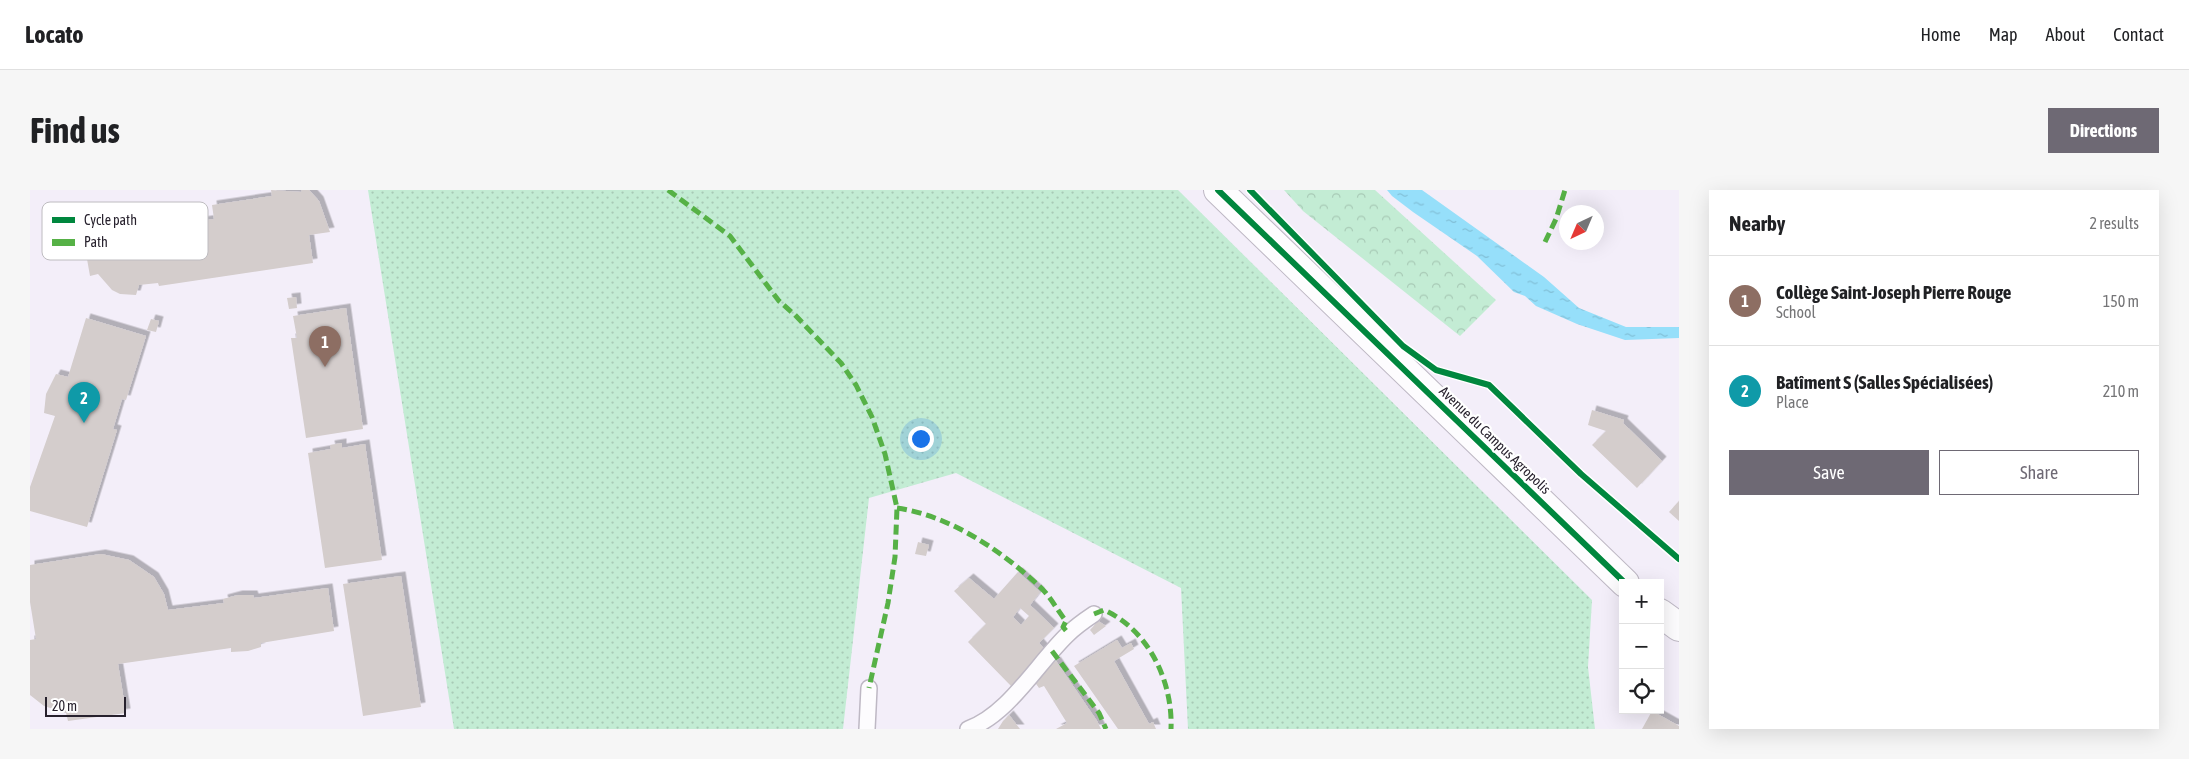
<!DOCTYPE html>
<html lang="en">
<head>
<meta charset="utf-8">
<style>
  :root { --surface:#fff; --page:#f6f6f6; --text:#202124; --muted:#757577; --line:#e0e0e0; --accent:#6e6974 }
  body { margin:0; font-family:"Asap Condensed",sans-serif; background:var(--page); color:var(--text) }
  .controls { position:absolute; right:15px; bottom:15px; display:grid; overflow:hidden; border-radius:0px; box-shadow:0 5px 20px #0002 }
  .controls button { width:45px; height:45px; display:grid; place-items:center; padding:0; border:0; border-bottom:1px solid var(--line); background:var(--surface); color:var(--text); font:25px sans-serif }
  .compass { position:absolute; left:1529px; top:15px; width:45px; height:45px; border-radius:50%; background:var(--surface); box-shadow:0 5px 20px #0002; rotate:224deg }
  .scale { position:absolute; left:15px; bottom:12px; width:81px; box-sizing:border-box; padding-left:5px; border:2px solid #27212d; border-top:0; font-size:14px; line-height:18px; white-space:nowrap; color:#27212d; -webkit-text-stroke:4px #fff; paint-order:stroke }
  .you { position:absolute; left:890px; top:248px; width:18px; height:18px; margin:-12px; border:4px solid #fff; border-radius:50%; background:#1a73e8; box-shadow:0 0 0 8px #1a73e833 }
  .badge { display:grid; place-items:center; width:32px; height:32px; border-radius:50%; background:var(--accent); color:#fff; font-size:16px; font-weight:700 }
  .pin { position:absolute; translate:-50% -41px; filter:drop-shadow(0 1px 2px #0008) }
  .pin::after { content:''; position:absolute; top:26px; width:18px; height:15px; background:inherit; clip-path:polygon(0 0,100% 0,50% 100%) }
  .list { margin:0; padding:0; list-style:none }
  h2 { display:flex; justify-content:space-between; align-items:center; height:65px; margin:0; padding:0 20px; font-size:21px }
  h2 small { font-size:16px; font-weight:400; color:var(--muted) }
  .list li { display:grid; grid-template-columns:32px 1fr auto; gap:15px; align-items:center; box-sizing:border-box; height:90px; padding:0 20px; border-top:1px solid var(--line) }
  .list b { display:block; font-size:19px; white-space:nowrap }
  .list p { margin:0; font-size:16px; white-space:nowrap; color:var(--muted) }
  .list em { font-size:16px; font-style:normal; color:var(--muted) }
  .actions { display:flex; gap:10px; padding:15px 20px }
  .actions a { flex:1; padding:11px 0; border:1px solid var(--accent); border-radius:0px; text-align:center; font-size:18px; color:var(--accent) }
  .actions .main { background:var(--accent); color:#fff }
  .icon { flex:none; width:28px; height:28px; fill:none; stroke:currentColor; stroke-width:2; stroke-linecap:round; stroke-linejoin:round }
  .map { position:relative; flex:none; width:1649px; height:539px; overflow:hidden; border-radius:0px }
  header { display:flex; align-items:center; gap:30px; box-sizing:border-box; height:70px; padding:0 25px; background:var(--surface); border-bottom:1px solid var(--line) }
  header strong { font-size:24px }
  nav { display:flex; gap:28px; margin-inline-start:auto; font-size:18px }
  .intro { display:flex; align-items:center; justify-content:space-between; box-sizing:border-box; height:120px; padding:0 30px }
  h1 { margin:0; font-size:35px }
  .button { padding:12px 22px; border-radius:0px; background:var(--accent); color:#fff; font-size:18px; font-weight:700 }
  main { display:flex; gap:30px; padding:0 30px }
  aside { flex:1; background:var(--surface); border-radius:0px; box-shadow:0 5px 20px #0002 }
  .map>svg:first-child { display:block }
  .grass { fill:url(#grass-dots) }
  .forest { fill:url(#forest-crowns) }
  .water { fill:url(#water-ripples) }
  .building { fill:#d4cdcc; fill-rule:evenodd; filter:url(#shadow) }
  .lines { fill:none; stroke-linecap:round; stroke-linejoin:round }
  .service-casing { stroke:#beb8c4; stroke-width:18 }
  .tertiary-casing { stroke:#beb8c4; stroke-width:30 }
  .service { stroke:#fdfcfe; stroke-width:15 }
  .tertiary { stroke:#fdfcfe; stroke-width:28 }
  .quiet { stroke:#56b146; stroke-width:5; stroke-dasharray:10 5; stroke-linecap:butt }
  .cycleway-casing { stroke:#fff; stroke-width:9 }
  .cycleway { stroke:#00873e; stroke-width:6 }
  .labels { text-anchor:middle; dominant-baseline:central; stroke-width:4.5; stroke-linejoin:round; paint-order:stroke }
  .street-label { font-size:14px; fill:#27212d; stroke:#fff }
  .key { fill:#fff; stroke:#bebcc0; stroke-width:1 }
  .key-label { font-size:14px; fill:#27212d }
</style>
</head>
<body>
<header>
<strong>Locato</strong>
<nav><a>Home</a><a>Map</a><a>About</a><a>Contact</a></nav>
</header>
<div class="intro"><h1>Find us</h1><a class="button">Directions</a></div>
<main>
<div class="map">
<svg width="1649" height="539" viewBox="0 0 1649 539">
  <defs>
    <pattern id="grass-dots" width="8" height="8" patternUnits="userSpaceOnUse" patternTransform="scale(1.25)"><rect width="8" height="8" fill="#c3ecd4"/><path d="M2 2h.1M6 6h.1" fill="none" stroke="#a8cab6" stroke-width="1.8" stroke-linecap="round"/></pattern>
    <pattern id="forest-crowns" width="20" height="18" patternUnits="userSpaceOnUse" patternTransform="scale(1.25)"><rect width="20" height="18" fill="#c3ecd4"/><path d="M2 6a3 3 0 1 1 6 0M12 15a3 3 0 1 1 6 0" fill="none" stroke="#a8cab6"/></pattern>
    <pattern id="water-ripples" width="26" height="14" patternUnits="userSpaceOnUse" patternTransform="scale(1.25)"><rect width="26" height="14" fill="#96dffa"/><path d="M2 4q2-2 4 0t4 0M15 11q2-2 4 0t4 0" fill="none" stroke="#81bfd7"/></pattern>
    <filter id="shadow"><feDropShadow dx="4.5" dy="-4.5" stdDeviation="0" flood-color="#0004"/></filter>
  </defs>
  <rect width="100%" height="100%" fill="#f3eef9"/>
  <!-- grass -->
  <polygon class="grass" points="338,0 1148,0 1562,410 1558,477 1565,539 1158,539 1151,398 926,283 839,308 813,539 424,539"/>
  <!-- forest -->
  <polygon class="forest" points="1254,0 1345,0 1466,110 1430,146 1273,21"/>
  <!-- water -->
  <polygon class="water" points="1357,0 1392,0 1514,87 1549,118 1596,137 1649,137 1649,148 1595,150 1547,134 1506,116 1495,106 1484,102 1447,66 1383,22 1362,6"/>
  <!-- building -->
  <g class="building">
    <polygon points="241,0 271,2 272,0 279,0 289,11 300,42 279,45 283,73 129,96 128,93 109,95 106,105 90,104 82,100 68,84 60,86 57,69 59,58 67,60 75,46 84,40 95,36 95,43 184,29 182,15 242,6"/>
    <polygon points="266,107 267,118 259,119 257,108"/>
    <polygon points="316,118 333,239 276,248 261,148 267,148 263,126"/>
    <polygon points="56,128 116,146 96,210 92,209 83,239 87,240 57,337 0,321 0,297 25,226 14,223 16,204 26,184 38,187"/>
    <polygon points="121,129 129,131 126,142 117,140"/>
    <polygon points="1562,220 1594,230 1593,233 1632,271 1607,298 1562,255 1576,241 1558,235"/>
    <polygon points="312,253 312,258 335,254 352,370 295,378 278,263 301,259 300,255"/>
    <polygon points="1649,311 1649,331 1639,322"/>
    <polygon points="888,352 899,355 896,366 885,364"/>
    <polygon points="71,364 99,370 124,387 134,404 138,420 194,413 193,409 208,405 223,405 224,408 298,398 304,441 231,453 231,457 218,461 201,462 201,458 88,474 96,523 38,531 36,523 14,516 0,505 0,450 6,449 0,412 0,375"/>
    <path d="M988 382 1010 402 1000 415 1024 438 1009 453 1016 461 981 496 938 452 956 434 924 401 939 388 964 409ZM990 418 999 426 991 435 983 427Z"/>
    <polygon points="371,386 391,517 333,526 313,394"/>
    <polygon points="1068,431 1076,436 1064,445 1060,440"/>
    <polygon points="1087,450 1092,458 1101,453 1104,459 1084,471 1119,534 1123,532 1126,539 1088,539 1044,476"/>
    <polygon points="1026,471 1067,531 1071,539 1026,539 1037,533 1014,496 1009,498 1004,491"/>
    <polygon points="1622,521 1649,536 1649,539 1612,539"/>
    <polygon points="979,525 990,539 968,539 973,531"/>
  </g>
  <g class="lines">
    <defs>
      <g id="service">
        <polyline points="837,539 839,498"/>
        <path d="M938 539C978 525 1007 474 1037 445 1045 437 1055 430 1064 424"/>
      </g>
      <g id="tertiary">
        <polyline points="1188,0 1595,393"/>
        <polyline points="1630,423 1649,437"/>
      </g>
    </defs>
    <!-- service casing -->
    <use href="#service" class="service-casing"/>
    <!-- tertiary casing -->
    <use href="#tertiary" class="tertiary-casing"/>
    <!-- service -->
    <use href="#service" class="service"/>
    <!-- tertiary -->
    <use href="#tertiary" class="tertiary"/>
    <!-- quiet -->
    <g class="quiet">
      <polyline points="638,0 700,46 749,111 765,125 811,173 826,195 842,227 855,264 867,318 865,367 858,413 839,498"/>
      <polyline points="1515,52 1526,29 1535,0"/>
      <path d="M867 318C920 326 969 359 1008 395 1019 404 1027 420 1036 431L1033 437 1038 443"/>
      <path d="M1064 424 1074 420C1119 440 1143 492 1141 539"/>
      <polyline points="1022,461 1069,523 1076,539"/>
    </g>
    <defs>
      <g id="cycleway">
        <polyline points="1188,0 1595,393"/>
        <polyline points="1220,0 1373,156 1406,180 1459,195 1551,284 1649,369"/>
      </g>
    </defs>
    <!-- cycleway casing -->
    <use href="#cycleway" class="cycleway-casing"/>
    <!-- cycleway -->
    <use href="#cycleway" class="cycleway"/>
  </g>
  <g class="labels">
    <!-- street labels -->
    <g class="street-label">
      <text transform="translate(1465 250) rotate(44)">Avenue du Campus Agropolis</text>
    </g>
  </g>
  <!-- legend -->
  <rect x="12" y="12" width="166" height="58" rx="8" class="key"/>
  <rect x="22" y="27" width="23" height="6" fill="#00873e"/>
  <rect x="22" y="49" width="23" height="7" fill="#56b146"/>
  <g class="key-label">
    <text x="54" y="35">Cycle path</text>
    <text x="54" y="57">Path</text>
  </g>
</svg>
<div class="controls">
<button>+</button>
<button>−</button>
<button><svg class="icon" aria-label="locate" viewBox="0 0 24 24"><circle cx="12" cy="12" r="6"/><path d="M12 2v4M12 18v4M2 12h4M18 12h4"/></svg></button>
</div>
<svg class="compass" viewBox="-18 -18 36 36"><path d="M0-13l5 13h-10z" fill="#e53935"/><path d="M0 13l5-13h-10z" fill="#757577"/></svg>
<div class="scale">20 m</div>
<div class="you"></div>
<div class="pin badge" style="left:295px;top:177px;background:#8d6e63">1</div>
<div class="pin badge" style="left:54px;top:233px;background:#0f9aa8">2</div>
</div>
<aside>
<h2>Nearby<small>2 results</small></h2>
<ul class="list">
<li><span class="badge" style="background:#8d6e63">1</span><div><b>Collège Saint-Joseph Pierre Rouge</b><p>School</p></div><em>150 m</em></li>
<li><span class="badge" style="background:#0f9aa8">2</span><div><b>Batîment S (Salles Spécialisées)</b><p>Place</p></div><em>210 m</em></li>
</ul>
<div class="actions"><a class="main">Save</a><a>Share</a></div>
</aside>
</main>
</body>
</html>
